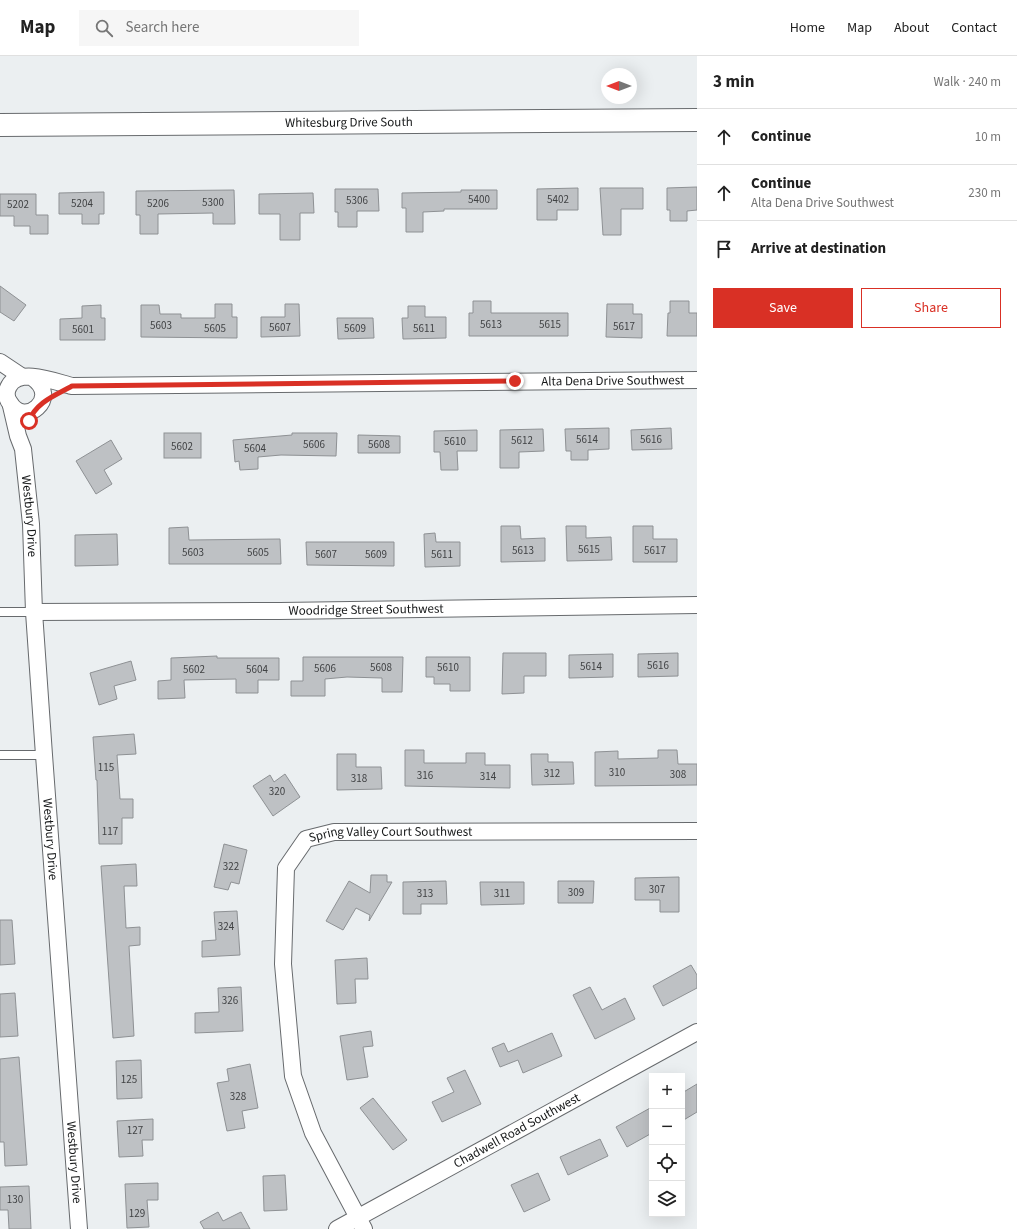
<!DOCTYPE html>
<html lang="en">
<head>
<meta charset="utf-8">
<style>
  :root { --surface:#fff; --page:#f6f6f6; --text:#222; --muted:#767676; --line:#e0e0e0; --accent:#d93025 }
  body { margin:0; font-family:"Source Sans 3",sans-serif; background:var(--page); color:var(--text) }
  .controls { position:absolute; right:12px; bottom:12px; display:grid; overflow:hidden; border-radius:0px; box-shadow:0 4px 16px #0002 }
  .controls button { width:36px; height:36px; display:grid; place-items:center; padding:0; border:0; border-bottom:1px solid var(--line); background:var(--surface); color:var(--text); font:20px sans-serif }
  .compass { position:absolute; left:601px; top:12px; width:36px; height:36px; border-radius:50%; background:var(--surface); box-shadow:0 4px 16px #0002; rotate:270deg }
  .stop { position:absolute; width:12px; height:12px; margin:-9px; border:3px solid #d93025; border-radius:50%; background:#fff }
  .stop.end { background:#d93025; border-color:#fff; box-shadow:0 1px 4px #0008 }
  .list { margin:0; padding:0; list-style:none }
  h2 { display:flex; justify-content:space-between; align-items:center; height:52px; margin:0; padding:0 16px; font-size:17px }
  h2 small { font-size:13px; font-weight:400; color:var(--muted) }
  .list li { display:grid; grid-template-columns:26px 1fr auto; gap:12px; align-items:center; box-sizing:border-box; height:56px; padding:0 16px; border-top:1px solid var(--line) }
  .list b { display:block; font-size:15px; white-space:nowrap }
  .list p { margin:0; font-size:13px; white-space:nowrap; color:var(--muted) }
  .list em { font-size:13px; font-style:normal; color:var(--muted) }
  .actions { display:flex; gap:8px; padding:12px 16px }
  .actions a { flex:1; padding:9px 0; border:1px solid var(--accent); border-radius:0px; text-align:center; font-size:14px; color:var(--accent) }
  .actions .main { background:var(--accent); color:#fff }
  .icon { flex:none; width:22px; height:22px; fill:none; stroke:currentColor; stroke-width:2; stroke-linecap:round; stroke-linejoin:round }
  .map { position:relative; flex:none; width:697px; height:1173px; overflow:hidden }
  header { display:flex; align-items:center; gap:24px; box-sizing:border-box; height:56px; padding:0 20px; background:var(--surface); border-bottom:1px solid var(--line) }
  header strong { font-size:19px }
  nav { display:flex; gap:22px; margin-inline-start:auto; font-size:14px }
  .search { width:280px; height:36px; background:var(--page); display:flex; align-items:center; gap:10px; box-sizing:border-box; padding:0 14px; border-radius:0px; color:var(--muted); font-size:15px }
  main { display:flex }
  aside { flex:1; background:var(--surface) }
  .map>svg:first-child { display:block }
  .building { fill:#bec1c4; stroke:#8e9194 }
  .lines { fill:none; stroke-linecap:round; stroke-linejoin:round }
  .service-casing { stroke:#676a6d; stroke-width:10 }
  .minor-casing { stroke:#676a6d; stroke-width:18 }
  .secondary-casing { stroke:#676a6d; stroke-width:24 }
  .service { stroke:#fff; stroke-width:8 }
  .minor { stroke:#fff; stroke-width:16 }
  .secondary { stroke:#fff; stroke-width:22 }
  .route { stroke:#d93025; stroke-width:5 }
  .labels { text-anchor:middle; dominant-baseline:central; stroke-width:3.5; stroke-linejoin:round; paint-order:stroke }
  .number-label { font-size:11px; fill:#404244 }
  .street-label { font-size:13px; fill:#161819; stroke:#ebeff1 }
</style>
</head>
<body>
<header>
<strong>Map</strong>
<div class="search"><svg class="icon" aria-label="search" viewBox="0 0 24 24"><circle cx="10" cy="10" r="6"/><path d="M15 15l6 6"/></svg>Search here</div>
<nav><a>Home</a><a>Map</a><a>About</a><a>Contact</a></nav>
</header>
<main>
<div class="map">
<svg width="697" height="1173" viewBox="0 0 697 1173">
  <rect width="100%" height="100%" fill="#ebeff1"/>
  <!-- building -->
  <g class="building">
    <polygon points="697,131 697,154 687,155 687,165 670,165 670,154 667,154 667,132"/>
    <polygon points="578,132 578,154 557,154 557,164 537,164 537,133"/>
    <polygon points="600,132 643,132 643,153 621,153 621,179 603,179"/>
    <polygon points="335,133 378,133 379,155 357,155 357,171 338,171 338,156 335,156"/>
    <polygon points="234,134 235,168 213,168 213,157 158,158 158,178 140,178 140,159 136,159 136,135"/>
    <polygon points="461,134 497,134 497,153 444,153 444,155 423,156 423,176 406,176 406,152 402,152 402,137 461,136"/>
    <polygon points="104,136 104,158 99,158 99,168 82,168 82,158 59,158 59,137"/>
    <polygon points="313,137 314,157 300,157 300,184 280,184 280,158 259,158 259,138"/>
    <polygon points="0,138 36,138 36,159 48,159 48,178 30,178 30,170 14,170 14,160 0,160"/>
    <polygon points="0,230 26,249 14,265 0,256"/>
    <polygon points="473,245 491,245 491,257 568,257 568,280 469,280 469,257 473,257"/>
    <polygon points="670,245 689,245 689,257 697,257 697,280 667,280 668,257 670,257"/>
    <polygon points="215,248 232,248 232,261 237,261 237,282 141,281 141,249 159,249 160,258 181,258 181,262 215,262"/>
    <polygon points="285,248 299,248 300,280 261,281 261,261 285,261"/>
    <polygon points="607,248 633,248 633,258 642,258 642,282 606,281"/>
    <polygon points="101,249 101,262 105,262 105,284 60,284 60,263 82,262 82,250"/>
    <polygon points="408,250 425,250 425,261 446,261 446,282 403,283 402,262 408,262"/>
    <polygon points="337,262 373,262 374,282 338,283"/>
    <polygon points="609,372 609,393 588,394 588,404 571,404 571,395 566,395 565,373"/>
    <polygon points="671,372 672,393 632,394 631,374"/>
    <polygon points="543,373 544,395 519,396 519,412 500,412 500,374"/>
    <polygon points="477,374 477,395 457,395 458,414 441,414 440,396 434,396 434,375"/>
    <rect x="164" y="377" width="37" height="25"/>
    <polygon points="292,377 337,377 336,400 281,399 258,401 258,413 240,414 239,405 235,406 233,384 292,379"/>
    <polygon points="358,379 400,380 400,397 358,397"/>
    <polygon points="111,384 122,403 104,414 112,428 96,438 76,405"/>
    <polygon points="501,470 520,470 521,483 545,482 545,505 501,506"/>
    <polygon points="566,470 586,470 586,482 611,481 612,504 567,505"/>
    <polygon points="633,470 653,470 653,483 677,483 677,506 633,506"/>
    <polygon points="188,471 189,484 280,483 281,508 169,508 169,472"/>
    <polygon points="435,477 436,486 460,486 460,510 425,511 424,478"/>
    <polygon points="117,478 118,509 75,510 75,479"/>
    <polygon points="306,486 394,486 394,510 307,509"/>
    <polygon points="503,597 546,597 546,620 524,620 524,637 502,638"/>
    <polygon points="678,597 678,620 638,621 638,598"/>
    <polygon points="613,598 613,621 569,622 569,599"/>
    <polygon points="217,600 217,602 279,602 279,624 258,624 258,637 236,637 236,623 184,624 185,642 158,643 158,625 171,624 171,602"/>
    <polygon points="303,601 403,601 402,636 382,636 382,622 347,621 325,623 325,640 291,640 291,625 303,625"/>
    <polygon points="426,601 470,601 470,635 450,635 450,628 434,628 434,621 426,621"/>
    <polygon points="131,605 136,624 114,630 117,643 99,649 90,617"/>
    <polygon points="134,678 136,698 117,699 120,743 133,743 133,762 122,762 122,788 99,788 97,724 96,724 93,681"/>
    <polygon points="405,694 424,694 424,707 466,707 466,697 485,697 485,709 510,709 510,732 405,730"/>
    <polygon points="658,694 677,694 678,708 697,708 697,729 595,730 595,696 618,695 618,703 658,702"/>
    <polygon points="337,698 356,698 356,711 381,711 382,733 337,734"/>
    <polygon points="531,698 548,698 548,706 573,706 574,728 532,729"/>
    <polygon points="285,718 300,741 273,760 253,730 270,719 274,726"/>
    <polygon points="224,788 247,794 239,828 231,826 228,834 214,831"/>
    <polygon points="136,808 137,830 124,830 126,872 140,871 140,889 129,890 134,980 113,982 101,810"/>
    <polygon points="371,819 387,819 387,826 392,826 369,865 370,859 356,852 343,874 326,865 349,825 370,837"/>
    <polygon points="679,821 679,856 660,856 660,844 635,844 635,822"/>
    <polygon points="446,825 447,848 421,848 421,858 403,858 403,826"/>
    <polygon points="558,825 594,825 593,847 558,847"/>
    <polygon points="480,826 524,826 524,848 481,849"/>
    <polygon points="237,855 240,899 202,901 202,885 216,884 214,856"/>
    <polygon points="0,864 12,864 15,908 0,909"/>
    <polygon points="367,902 368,923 355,923 356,947 337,948 335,904"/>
    <polygon points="691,909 697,919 697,932 663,950 653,930"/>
    <polygon points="241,931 243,975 195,977 195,957 219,956 218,932"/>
    <polygon points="590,931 602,954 625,942 635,963 595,983 573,939"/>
    <polygon points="15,937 18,980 0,981 0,938"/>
    <polygon points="371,975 373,990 363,991 368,1021 347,1024 340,980"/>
    <polygon points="552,977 562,1000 523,1017 518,1004 500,1011 492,992 504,987 508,996"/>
    <polygon points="19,1001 27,1109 5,1110 4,1086 0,1086 0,1003"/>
    <polygon points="141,1004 142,1042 117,1043 116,1005"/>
    <polygon points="250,1008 258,1052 242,1055 245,1072 227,1075 217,1027 229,1025 227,1013"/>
    <polygon points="465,1014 481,1048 442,1066 432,1046 454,1036 447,1022"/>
    <polygon points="697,1028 697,1056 682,1065 682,1037"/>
    <polygon points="373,1042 407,1084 393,1094 360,1052"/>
    <polygon points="652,1051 652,1077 627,1091 616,1071"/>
    <polygon points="153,1063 153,1084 142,1084 143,1100 119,1101 117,1065"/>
    <polygon points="600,1083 608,1100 568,1119 560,1101"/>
    <polygon points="538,1117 550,1144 524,1156 511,1129"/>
    <polygon points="285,1119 287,1154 264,1155 263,1120"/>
    <polygon points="158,1127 158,1144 147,1144 149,1171 127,1172 125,1128"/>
    <polygon points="29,1130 31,1173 9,1173 8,1154 0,1154 0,1131"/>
    <polygon points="218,1156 223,1165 241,1156 250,1173 204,1173 200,1166"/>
  </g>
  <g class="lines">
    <defs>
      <g id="service">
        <polyline points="0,556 34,556"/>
        <polyline points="0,699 44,699"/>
      </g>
      <g id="minor">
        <polyline points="0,306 21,320"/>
        <path id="s1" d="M33 322C61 342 24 372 10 347 6 342 6 335 9 330 19 311 56 326 72 330L697 324"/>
        <path id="s2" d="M11 350 18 380 23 393 31 468 34 556 44 699 79 1173"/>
        <path id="s3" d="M34 556 280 555 697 549"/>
        <path id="s4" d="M337 1173 697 976"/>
        <path id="s5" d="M364 1173 313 1077 293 1020 283 908 286 812 306 783 334 776 697 775"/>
      </g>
      <g id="secondary">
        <path id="s6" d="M0 69 697 64"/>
      </g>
    </defs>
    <!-- service casing -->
    <use href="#service" class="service-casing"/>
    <!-- minor casing -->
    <use href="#minor" class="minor-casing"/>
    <!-- secondary casing -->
    <use href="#secondary" class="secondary-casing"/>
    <!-- service -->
    <use href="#service" class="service"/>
    <!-- minor -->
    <use href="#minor" class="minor"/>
    <!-- secondary -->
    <use href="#secondary" class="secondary"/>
  </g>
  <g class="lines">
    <!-- route -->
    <path class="route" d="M29 365C36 346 56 339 72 330L515 325"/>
  </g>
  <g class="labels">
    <!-- number labels -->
    <g class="number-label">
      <text x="479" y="143">5400</text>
      <text x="558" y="143">5402</text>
      <text x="357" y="144">5306</text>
      <text x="213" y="146">5300</text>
      <text x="82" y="147">5204</text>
      <text x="158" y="147">5206</text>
      <text x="18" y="148">5202</text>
      <text x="491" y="268">5613</text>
      <text x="550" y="268">5615</text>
      <text x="161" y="269">5603</text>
      <text x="624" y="270">5617</text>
      <text x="280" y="271">5607</text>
      <text x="215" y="272">5605</text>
      <text x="355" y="272">5609</text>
      <text x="424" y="272">5611</text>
      <text x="83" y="273">5601</text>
      <text x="587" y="383">5614</text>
      <text x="651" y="383">5616</text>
      <text x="522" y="384">5612</text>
      <text x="455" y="385">5610</text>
      <text x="314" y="388">5606</text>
      <text x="379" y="388">5608</text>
      <text x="182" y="390">5602</text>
      <text x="255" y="392">5604</text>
      <text x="589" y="493">5615</text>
      <text x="523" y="494">5613</text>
      <text x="655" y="494">5617</text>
      <text x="193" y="496">5603</text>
      <text x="258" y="496">5605</text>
      <text x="326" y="498">5607</text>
      <text x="376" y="498">5609</text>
      <text x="442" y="498">5611</text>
      <text x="658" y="609">5616</text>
      <text x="591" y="610">5614</text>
      <text x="381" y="611">5608</text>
      <text x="448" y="611">5610</text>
      <text x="325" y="612">5606</text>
      <text x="194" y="613">5602</text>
      <text x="257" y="613">5604</text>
      <text x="106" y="711">115</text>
      <text x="617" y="716">310</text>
      <text x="552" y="717">312</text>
      <text x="678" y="718">308</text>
      <text x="425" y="719">316</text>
      <text x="488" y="720">314</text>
      <text x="359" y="722">318</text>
      <text x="277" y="735">320</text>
      <text x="110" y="775">117</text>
      <text x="231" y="810">322</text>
      <text x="657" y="833">307</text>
      <text x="576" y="836">309</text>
      <text x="425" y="837">313</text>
      <text x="502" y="837">311</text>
      <text x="226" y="870">324</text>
      <text x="230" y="944">326</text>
      <text x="129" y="1023">125</text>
      <text x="238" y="1040">328</text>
      <text x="135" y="1074">127</text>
      <text x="15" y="1143">130</text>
      <text x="137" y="1157">129</text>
    </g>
    <!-- street labels -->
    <g class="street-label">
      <text stroke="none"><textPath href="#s6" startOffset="349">Whitesburg Drive South</textPath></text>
      <text stroke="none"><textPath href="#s1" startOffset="693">Alta Dena Drive Southwest</textPath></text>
      <text stroke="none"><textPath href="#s2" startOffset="112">Westbury Drive</textPath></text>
      <text stroke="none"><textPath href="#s3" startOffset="332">Woodridge Street Southwest</textPath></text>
      <text stroke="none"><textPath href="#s5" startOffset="498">Spring Valley Court Southwest</textPath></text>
      <text stroke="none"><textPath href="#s2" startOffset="436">Westbury Drive</textPath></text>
      <text stroke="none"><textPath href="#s4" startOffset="205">Chadwell Road Southwest</textPath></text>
      <text stroke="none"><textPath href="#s2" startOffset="760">Westbury Drive</textPath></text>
    </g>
  </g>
</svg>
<div class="controls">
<button>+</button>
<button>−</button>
<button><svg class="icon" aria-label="locate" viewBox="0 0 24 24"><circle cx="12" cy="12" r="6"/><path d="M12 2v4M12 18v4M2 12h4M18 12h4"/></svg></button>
<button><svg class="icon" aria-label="layers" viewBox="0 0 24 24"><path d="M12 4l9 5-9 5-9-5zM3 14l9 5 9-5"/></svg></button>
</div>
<svg class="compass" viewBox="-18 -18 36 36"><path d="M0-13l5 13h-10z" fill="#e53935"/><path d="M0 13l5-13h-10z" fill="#767676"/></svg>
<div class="stop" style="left:29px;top:365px"></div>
<div class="stop end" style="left:515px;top:325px"></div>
</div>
<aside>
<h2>3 min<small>Walk · 240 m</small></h2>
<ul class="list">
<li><svg class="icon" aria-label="ahead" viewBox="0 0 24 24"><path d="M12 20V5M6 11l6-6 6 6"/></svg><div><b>Continue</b></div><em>10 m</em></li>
<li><svg class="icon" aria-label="ahead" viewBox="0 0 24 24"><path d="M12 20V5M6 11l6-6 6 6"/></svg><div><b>Continue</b><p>Alta Dena Drive Southwest</p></div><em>230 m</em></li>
<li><svg class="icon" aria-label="arrive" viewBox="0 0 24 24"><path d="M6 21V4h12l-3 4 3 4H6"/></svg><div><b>Arrive at destination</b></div></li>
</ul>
<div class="actions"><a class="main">Save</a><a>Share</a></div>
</aside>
</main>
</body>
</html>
